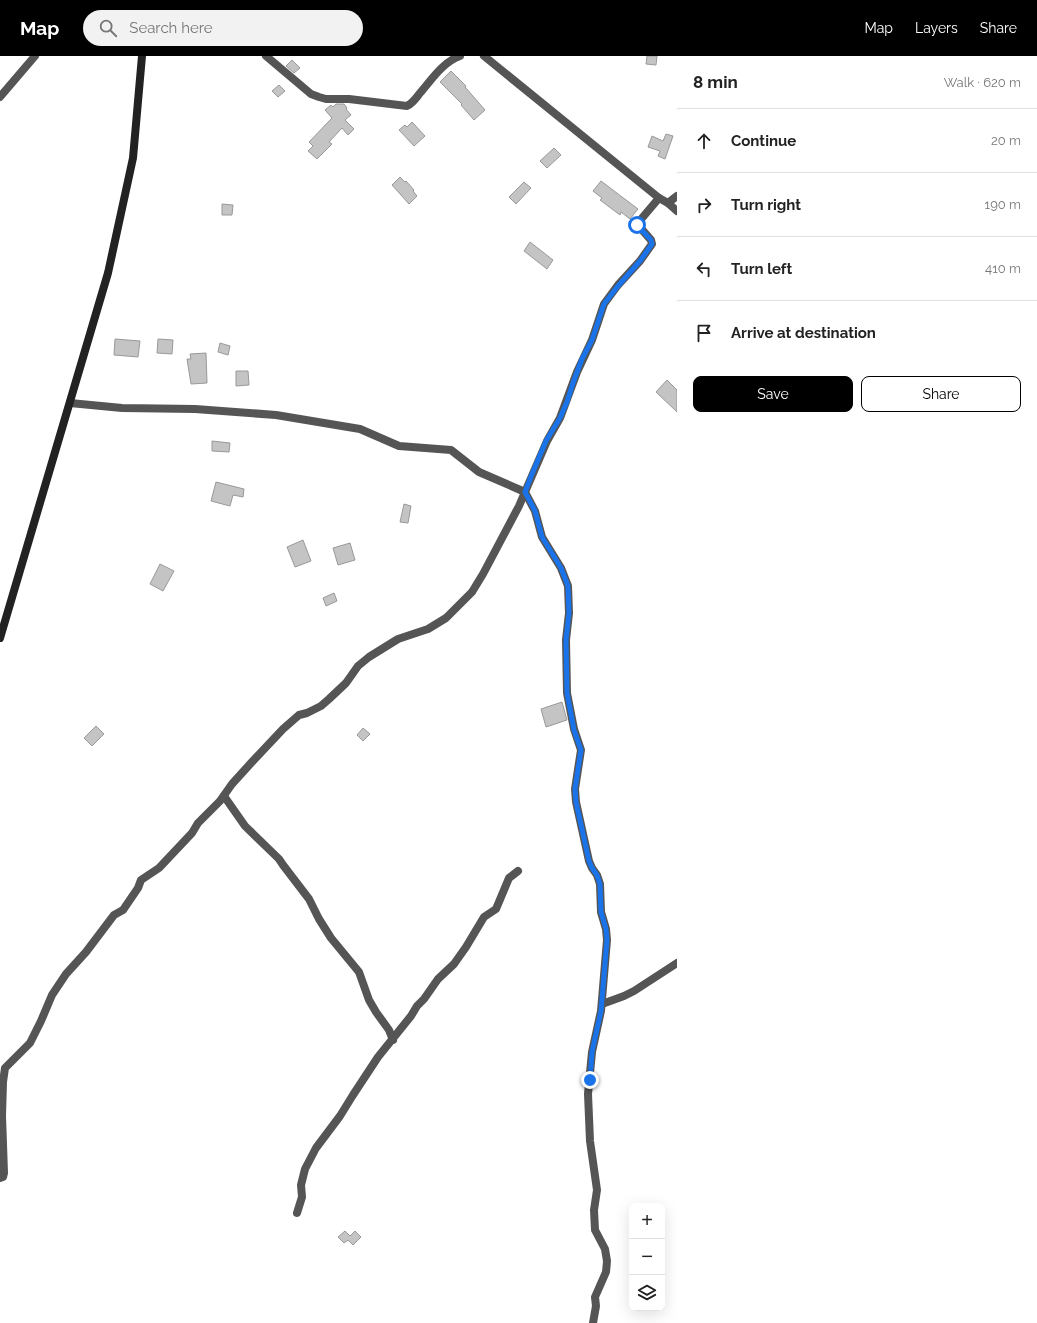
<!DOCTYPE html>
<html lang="en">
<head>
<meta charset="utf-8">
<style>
  :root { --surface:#fff; --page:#f2f2f2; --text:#222; --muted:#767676; --line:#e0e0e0; --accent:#000 }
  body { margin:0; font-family:Raleway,sans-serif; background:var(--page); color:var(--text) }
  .controls { position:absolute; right:12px; bottom:12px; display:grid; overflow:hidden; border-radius:8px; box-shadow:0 4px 16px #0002 }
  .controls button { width:36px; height:36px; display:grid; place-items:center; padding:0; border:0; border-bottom:1px solid var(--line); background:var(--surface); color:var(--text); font:20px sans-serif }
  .stop { position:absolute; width:12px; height:12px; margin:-9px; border:3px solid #1a73e8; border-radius:50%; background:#fff }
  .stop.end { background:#1a73e8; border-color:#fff; box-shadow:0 1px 4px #0008 }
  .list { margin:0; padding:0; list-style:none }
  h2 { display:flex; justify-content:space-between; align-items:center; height:52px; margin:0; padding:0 16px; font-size:17px }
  h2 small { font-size:13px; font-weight:400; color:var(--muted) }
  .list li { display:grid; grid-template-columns:26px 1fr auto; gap:12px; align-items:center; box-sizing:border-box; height:64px; padding:0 16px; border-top:1px solid var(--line) }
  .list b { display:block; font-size:15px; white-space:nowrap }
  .list em { font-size:13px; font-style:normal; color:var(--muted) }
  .actions { display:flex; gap:8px; padding:12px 16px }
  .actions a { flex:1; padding:9px 0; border:1px solid var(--accent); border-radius:8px; text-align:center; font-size:14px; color:var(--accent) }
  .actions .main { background:var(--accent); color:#fff }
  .icon { flex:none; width:22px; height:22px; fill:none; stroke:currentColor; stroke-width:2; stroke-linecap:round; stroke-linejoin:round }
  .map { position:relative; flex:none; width:677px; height:1267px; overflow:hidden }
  header { display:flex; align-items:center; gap:24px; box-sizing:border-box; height:56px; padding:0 20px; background:var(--accent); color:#fff }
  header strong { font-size:19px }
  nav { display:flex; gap:22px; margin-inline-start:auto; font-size:14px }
  .search { width:280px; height:36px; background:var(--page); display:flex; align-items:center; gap:10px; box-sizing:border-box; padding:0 14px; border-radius:22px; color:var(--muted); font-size:15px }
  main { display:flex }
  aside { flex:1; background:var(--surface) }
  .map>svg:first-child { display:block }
  .building { fill:#c4c4c4; stroke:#999 }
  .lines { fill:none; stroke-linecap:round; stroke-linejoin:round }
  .street { stroke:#555; stroke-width:8 }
  .secondary { stroke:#222; stroke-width:8 }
  .route { stroke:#1a73e8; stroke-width:5 }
</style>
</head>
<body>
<header>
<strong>Map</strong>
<div class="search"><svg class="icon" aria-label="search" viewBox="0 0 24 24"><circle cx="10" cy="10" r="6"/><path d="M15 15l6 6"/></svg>Search here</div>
<nav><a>Map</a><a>Layers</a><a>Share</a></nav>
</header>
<main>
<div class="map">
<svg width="677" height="1267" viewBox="0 0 677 1267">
  <rect width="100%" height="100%" fill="#fff"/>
  <!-- building -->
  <g class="building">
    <polygon points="647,0 657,0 656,9 646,8"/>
    <polygon points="292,4 300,12 294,17 286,10"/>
    <polygon points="451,15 466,30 465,31 485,54 474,64 461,49 462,48 440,26"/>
    <polygon points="279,29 285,35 278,41 272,35"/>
    <polygon points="336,48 344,48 347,52 346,53 351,59 345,64 354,73 348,79 342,72 329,86 332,88 317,103 308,95 313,90 309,86 332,62 325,54 331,49 333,51"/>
    <polygon points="412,66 425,80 414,90 399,74 405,69 407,71"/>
    <polygon points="666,78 673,80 665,103 658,100 660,95 648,91 652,80 663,85"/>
    <polygon points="554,92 561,99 547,112 540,105"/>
    <polygon points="400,121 405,126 406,125 414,134 413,135 417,140 409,148 392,129"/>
    <polygon points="601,125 638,153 630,163 621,156 620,159 600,144 602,142 593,135"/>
    <polygon points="524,126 531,132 516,148 509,141"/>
    <polygon points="222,148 233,149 232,159 222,159"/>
    <polygon points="530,186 553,204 547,213 524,195"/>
    <polygon points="115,283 140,285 138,301 114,299"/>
    <polygon points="158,283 173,284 172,298 157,297"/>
    <polygon points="220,287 230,290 228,299 218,296"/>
    <polygon points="206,297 207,327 191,328 187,303 191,303 190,298"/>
    <polygon points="236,315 248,315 249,329 236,330"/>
    <polygon points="667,324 677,334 677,356 656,336"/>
    <polygon points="212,385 230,387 229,396 212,395"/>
    <polygon points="216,426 244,433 243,441 233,439 230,450 211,445"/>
    <polygon points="404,448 411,450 408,467 400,466"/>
    <polygon points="303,484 311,505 295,511 287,491"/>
    <polygon points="350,487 355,504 338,509 333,492"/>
    <polygon points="160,508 174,515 163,535 150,528"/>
    <polygon points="334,537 337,545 326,550 323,542"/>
    <polygon points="562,646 567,664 546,671 541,653"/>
    <polygon points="96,670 104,678 92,690 84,682"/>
    <polygon points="363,672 370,678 363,685 357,679"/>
    <polygon points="345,1175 350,1180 355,1175 361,1181 353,1189 348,1184 344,1187 338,1181"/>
  </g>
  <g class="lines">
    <!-- street -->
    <g class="street">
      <path d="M266 0 311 38 319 41 326 43H349L407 50C413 47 416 42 420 37 432 23 443 6 460 0"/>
      <polyline points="484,0 659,142 668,147 677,140"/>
      <polyline points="0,41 35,0"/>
      <polyline points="668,147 677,155"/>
      <polyline points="70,347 122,352 195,353 276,359 360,373 399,390 451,394 479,416 525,436 535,455 542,481 561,512 568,530 569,557 566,584 567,637 574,673 581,694 575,733 576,746 589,805 592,812 597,819 600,828 601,856 606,873 607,884 601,955 592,996 588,1038 590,1085 597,1134 594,1154 595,1174 605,1193 607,1205 606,1216 595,1241 596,1250 593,1267"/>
      <polyline points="224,740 245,770 279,803 283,809 309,843 319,863 331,882 359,916 369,944 376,956 389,974 393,984"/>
      <polyline points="602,948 624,940 634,935 677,907"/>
      <polyline points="0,1122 3,1121 4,1117 2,1060 3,1026 5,1012 30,987 41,965 52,939 66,918 86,896 114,859 123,854 138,832 141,824 159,812 192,777 198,767 220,745 232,728 251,707 283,673 299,659 307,657 321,650 329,643 346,627 358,610 369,601 398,583 428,573 446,562 472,536 483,518 519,450 547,385 560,362 577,316 592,284 604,248 618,229 640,205 652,188 651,184 637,168 659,142"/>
      <polyline points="297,1157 302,1141 301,1129 305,1113 316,1092 340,1060 353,1039 378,1001 411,960 417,950 424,943 438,923 454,908 466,891 484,861 496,853 509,822 518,815"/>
    </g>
    <!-- secondary -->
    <polyline class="secondary" points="0,582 108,217 133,102 142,0"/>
  </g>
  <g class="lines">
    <!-- route -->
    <polyline class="route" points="590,1024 592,996 601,955 607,884 606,873 601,856 600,828 597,819 592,812 589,805 576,746 575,733 581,694 574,674 567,637 566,584 569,557 568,530 561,512 542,481 535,455 525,436 532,418 546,385 560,362 567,346 573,327 582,303 592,284 604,248 618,230 640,205 652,188 651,184 637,169"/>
  </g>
</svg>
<div class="controls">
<button>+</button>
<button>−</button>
<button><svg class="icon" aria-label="layers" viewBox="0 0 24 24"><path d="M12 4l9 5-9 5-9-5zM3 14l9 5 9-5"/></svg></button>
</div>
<div class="stop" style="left:637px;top:169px"></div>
<div class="stop end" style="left:590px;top:1024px"></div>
</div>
<aside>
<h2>8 min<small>Walk · 620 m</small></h2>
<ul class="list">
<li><svg class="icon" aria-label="ahead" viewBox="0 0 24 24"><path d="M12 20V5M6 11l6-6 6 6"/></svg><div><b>Continue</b></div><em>20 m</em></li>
<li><svg class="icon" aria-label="right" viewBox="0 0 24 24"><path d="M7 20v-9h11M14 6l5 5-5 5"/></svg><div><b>Turn right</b></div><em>190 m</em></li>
<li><svg class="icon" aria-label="left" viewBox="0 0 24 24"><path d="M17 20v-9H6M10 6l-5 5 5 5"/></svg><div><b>Turn left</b></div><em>410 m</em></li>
<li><svg class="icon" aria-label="arrive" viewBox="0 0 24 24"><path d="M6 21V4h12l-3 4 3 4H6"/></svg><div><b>Arrive at destination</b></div></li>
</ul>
<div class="actions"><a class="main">Save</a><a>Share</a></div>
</aside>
</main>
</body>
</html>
